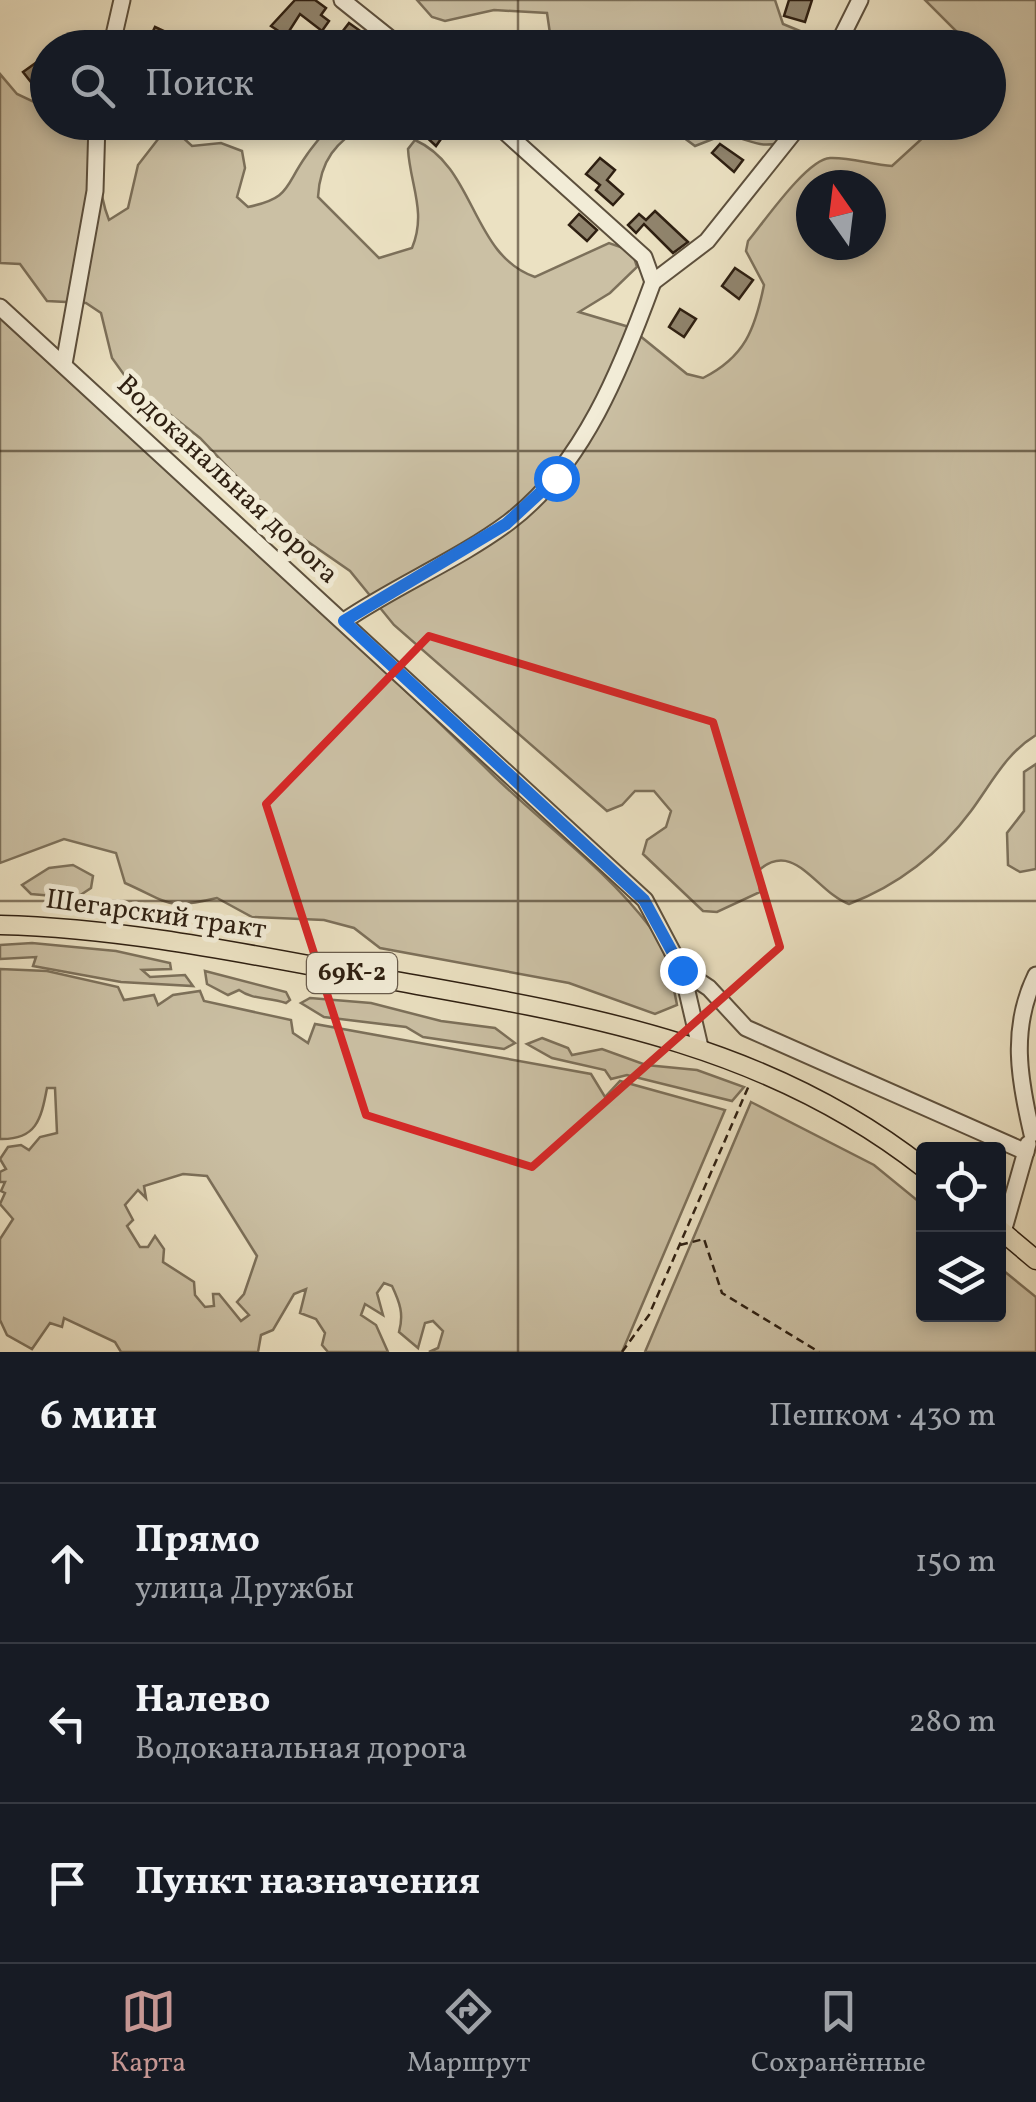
<!DOCTYPE html>
<html lang="ru">
<head>
<meta charset="utf-8">
<style>
  :root { --surface:#171b24; --page:#242831; --text:#f1f3f6; --muted:#9ea1a6; --line:#363941; --accent:#c59692 }
  body { margin:0; font-family:Vollkorn,serif; background:var(--page); color:var(--text) }
  .controls { position:absolute; right:30px; bottom:30px; display:grid; overflow:hidden; border-radius:10px; box-shadow:0 5px 15px #0003 }
  .controls button { width:90px; height:90px; display:grid; place-items:center; padding:0; border:0; border-bottom:2px solid var(--line); background:var(--surface); color:var(--text); font:50px sans-serif }
  .compass { position:absolute; left:796px; top:170px; width:90px; height:90px; border-radius:50%; background:var(--surface); box-shadow:0 5px 15px #0003; rotate:346deg }
  .stop { position:absolute; width:30px; height:30px; margin:-22px; border:8px solid #1a73e8; border-radius:50%; background:#fff }
  .stop.end { background:#1a73e8; border-color:#fff; box-shadow:0 2px 10px #0008 }
  .list { margin:0; padding:0; list-style:none }
  h2 { display:flex; justify-content:space-between; align-items:center; height:130px; margin:0; padding:0 40px; font-size:42px }
  h2 small { font-size:32px; font-weight:400; color:var(--muted) }
  .list li { display:grid; grid-template-columns:65px 1fr auto; gap:30px; align-items:center; box-sizing:border-box; height:160px; padding:0 40px; border-top:2px solid var(--line) }
  .list b { display:block; font-size:38px; white-space:nowrap }
  .list p { margin:0; font-size:32px; white-space:nowrap; color:var(--muted) }
  .list em { font-size:32px; font-style:normal; color:var(--muted) }
  .icon { flex:none; width:55px; height:55px; fill:none; stroke:currentColor; stroke-width:2; stroke-linecap:round; stroke-linejoin:round }
  .map { position:relative; flex:none; width:1036px; height:1352px; overflow:hidden }
  .search { position:absolute; background:var(--surface); box-shadow:0 5px 15px #0003; left:30px; right:30px; top:30px; height:110px; display:flex; align-items:center; gap:25px; box-sizing:border-box; padding:0 35px; border-radius:55px; color:var(--muted); font-size:38px }
  .sheet { height:610px; background:var(--surface) }
  nav { display:flex; justify-content:space-around; align-items:center; box-sizing:border-box; height:140px; border-top:2px solid var(--line); background:var(--surface); font-size:28px; color:var(--muted) }
  nav a { display:grid; justify-items:center; gap:5px }
  nav .on { color:var(--accent) }
  .map>svg:first-child { display:block }
  .green { fill:#cbc0a4; stroke:#7c705a; stroke-width:2.5; fill-rule:evenodd }
  .building { fill:#90846d; stroke:#2e1f11; stroke-width:2.5 }
  .lines { fill:none; stroke-linecap:round; stroke-linejoin:round }
  .minor-casing { stroke:#5d503d; stroke-width:19 }
  .major-casing { stroke:#2e1f11; stroke-width:21 }
  .path { stroke:#2e1f11; stroke-width:2.5; stroke-dasharray:8 5; stroke-linecap:butt }
  .minor { stroke:#f2ecd7; stroke-width:15 }
  .major { stroke:#ebe1c2; stroke-width:18 }
  .route { stroke:#1a73e8; stroke-width:12 }
  .marked { fill:none; stroke:#d62828; stroke-width:8; stroke-linejoin:round }
  .grid { fill:none; stroke:#2e1f11; stroke-width:2.5; stroke-opacity:0.55 }
  .labels { text-anchor:middle; dominant-baseline:central; stroke-width:10; stroke-linejoin:round; paint-order:stroke }
  .shield { fill:#f2ecd7; stroke:#695c4c; stroke-width:2.5 }
  .shield-label { font-size:25px; font-weight:bold; fill:#2e1f11 }
  .street-label { font-size:28px; fill:#2e1f11; stroke:#f2ecd7 }
</style>
</head>
<body>
<div class="map">
<svg width="1036" height="1352" viewBox="0 0 1036 1352">
  <rect width="100%" height="100%" fill="#ebe1c2"/>
  <filter id="stains"><feTurbulence type="fractalNoise" baseFrequency=".002" numOctaves="4"/><feColorMatrix values="0 0 0 0 .2 0 0 0 0 .09 0 0 0 0 .02 0 0 0 .5 -.17"/></filter>
  <radialGradient id="worn" r=".72"><stop offset=".6" stop-color="#630" stop-opacity="0"/><stop offset="1" stop-color="#630" stop-opacity=".3"/></radialGradient>
  <!-- green -->
  <g class="green">
    <polygon points="417,0 775,0 783,24 810,35 822,47 552,47 547,13 494,10 445,21 432,17"/>
    <path d="M925 0H1036V735C1006 753 991 784 971 811 940 853 897 886 849 904 816 892 794 838 758 871L760 892 717 912 703 911 643 854 647 840 666 827 671 811 654 791H635L622 805 607 811 394 625 350 571 281 523 200 438 130 383 112 358 101 313 86 303 47 301 20 264 0 263V74L17 94 47 108 48 122 104 123C96 151 98 193 109 220L128 208 138 165 169 125 192 146 221 143 242 151 245 168 237 197 248 207C291 198 284 187 306 156 314 144 324 134 331 123H367C336 142 320 160 318 197L379 258 412 248C427 212 410 185 408 149L415 140C476 167 471 255 535 277L609 243 632 251 637 267 610 293 579 312 629 327 687 374 703 378C745 357 755 329 764 285L746 251 748 241C764 222 807 159 830 158 850 157 872 165 892 166L939 123 988 122V48L972 47ZM811 185H871V245H811Z"/>
    <path d="M664 123H799L788 141C754 151 751 137 723 135L695 146Z"/>
    <path d="M0 318C165 469 332 617 492 774 544 825 605 868 650 927 667 949 672 979 677 1005L655 1014 569 983 380 948 354 928 324 920 252 917 217 898C166 910 170 903 125 883L116 853 64 839 0 863Z"/>
    <polygon points="1036,764 1036,869 1020,872 1008,865 1007,833 1024,811 1024,772"/>
    <polygon points="73,865 93,876 91,888 76,898 31,894 22,885 49,868"/>
    <polygon points="32,943 116,951 170,963 171,969 142,970 150,977 185,975 193,986 121,982 33,966 36,957 0,959 0,945"/>
    <path d="M0 969 47 971 118 987 124 1000 154 995 158 1005 173 995 200 991 204 1001 291 1020 293 1033 308 1043 315 1024 591 1074 605 1097 620 1081 725 1110 622 1352H429L438 1348 443 1331 433 1321 425 1323 418 1348 399 1332C404 1314 400 1303 392 1286L384 1283 377 1293 383 1315 365 1304 361 1315 376 1325 388 1352H328L322 1345 325 1333 316 1319 300 1313 306 1289 294 1294 273 1330 261 1335 258 1352H121L115 1342 64 1318 62 1327 50 1323 32 1349 7 1335 0 1320V1239L13 1219 0 1204 5 1193 1 1191 5 1182H0V1172L6 1169 0 1159 8 1147 21 1145 29 1150 40 1137 57 1133 55 1088H47C41 1120 36 1140 0 1139ZM183 1174 207 1176 257 1256 244 1294 237 1302 249 1315 241 1321 219 1294H213L214 1306 205 1307 195 1295 194 1282 163 1262 164 1249 155 1236 148 1247H140L127 1226 133 1220 125 1205 138 1190 146 1198 144 1186Z"/>
    <path d="M205 971 286 992 290 1000 286 1003C269 997 253 1000 239 990L228 995 207 984Z"/>
    <polygon points="310,998 371,1003 441,1021 495,1028 515,1043 504,1049 423,1037 406,1027 324,1017 301,1003"/>
    <polygon points="542,1038 568,1048 572,1055 602,1049 646,1065 697,1070 744,1087 732,1101 627,1075 611,1079 605,1070 552,1058 527,1044"/>
    <polygon points="751,1102 874,1165 923,1205 924,1314 998,1314 999,1267 1036,1297 1036,1352 645,1352"/>
  </g>
  <!-- building -->
  <g class="building">
    <polygon points="295,0 315,0 326,8 321,15 329,21 322,31 300,14 286,36 271,26"/>
    <polygon points="789,0 812,0 805,22 784,16"/>
    <polygon points="349,23 366,35 357,48 339,36"/>
    <polygon points="155,27 183,40 180,48 147,44"/>
    <polygon points="44,57 48,91 41,95 23,72"/>
    <polygon points="431,122 453,122 436,146 422,133"/>
    <polygon points="720,144 743,160 734,172 712,153"/>
    <polygon points="600,158 615,170 607,180 623,194 613,205 596,190 600,185 586,174"/>
    <polygon points="655,211 688,242 673,253 644,224 636,233 628,225 639,214 646,220"/>
    <polygon points="579,214 597,230 587,241 569,225"/>
    <polygon points="735,268 753,280 739,299 722,286"/>
    <polygon points="680,309 696,319 684,337 669,327"/>
  </g>
  <g class="lines">
    <defs>
      <g id="minor">
        <polyline points="342,0 402,48"/>
        <polyline points="111,48 122,0"/>
        <polyline points="836,48 860,0"/>
        <polyline points="653,282 707,241 802,122"/>
        <polyline points="0,307 645,900 682,970 709,988 746,1028 1026,1152"/>
        <polyline points="64,364 95,191 97,122"/>
        <path d="M344 621C397 585 458 560 509 522 583 466 622 367 653 282L644 257 494 122"/>
        <polyline points="682,970 700,1047"/>
        <path d="M1032 1134C1019 1079 1010 1028 1036 975"/>
        <polyline points="1003,1232 1028,1144"/>
      </g>
      <g id="major">
        <path d="M0 925C122 928 242 953 362 975 564 1012 756 1036 924 1168"/>
        <polyline points="998,1228 1036,1260"/>
      </g>
    </defs>
    <!-- minor casing -->
    <use href="#minor" class="minor-casing"/>
    <!-- major casing -->
    <use href="#major" class="major-casing"/>
    <!-- path -->
    <g class="path">
      <polyline points="680,1245 704,1239 722,1293 819,1352"/>
      <polyline points="622,1352 649,1315 750,1083"/>
    </g>
    <!-- minor -->
    <use href="#minor" class="minor"/>
    <!-- major -->
    <use href="#major" class="major"/>
  </g>
  <g class="lines">
    <!-- route -->
    <polyline class="route" points="556,478 506,524 344,621 644,900 682,970"/>
  </g>
  <!-- marked area -->
  <path class="marked" d="M429 636 713 722 780 947 532 1167 366 1115 266 804Z"/>
  <!-- grid -->
  <path class="grid" d="M518 0V48M518 122V1352M0 451H1036M0 901H1036"/>
  <g class="labels">
    <!-- shield labels -->
    <rect class="shield" x="307" y="953" width="90" height="40" rx="8"/>
    <g class="shield-label">
      <text x="352" y="973">69К-2</text>
    </g>
    <!-- street labels -->
    <g class="street-label">
      <text transform="translate(227 480) rotate(43)">Водоканальная дорога</text>
      <text transform="translate(156 915) rotate(8)">Шегарский тракт</text>
    </g>
  </g>
  <rect width="100%" height="100%" filter="url(#stains)"/>
  <rect width="100%" height="100%" fill="url(#worn)"/>
</svg>
<div class="controls">
<button><svg class="icon" aria-label="locate" viewBox="0 0 24 24"><circle cx="12" cy="12" r="6"/><path d="M12 2v4M12 18v4M2 12h4M18 12h4"/></svg></button>
<button><svg class="icon" aria-label="layers" viewBox="0 0 24 24"><path d="M12 4l9 5-9 5-9-5zM3 14l9 5 9-5"/></svg></button>
</div>
<svg class="compass" viewBox="-18 -18 36 36"><path d="M0-13l5 13h-10z" fill="#e53935"/><path d="M0 13l5-13h-10z" fill="#9ea1a6"/></svg>
<div class="stop" style="left:556px;top:478px"></div>
<div class="stop end" style="left:682px;top:970px"></div>
<div class="search"><svg class="icon" aria-label="search" viewBox="0 0 24 24"><circle cx="10" cy="10" r="6"/><path d="M15 15l6 6"/></svg>Поиск</div>
</div>
<section class="sheet">
<h2>6 мин<small>Пешком · 430 m</small></h2>
<ul class="list">
<li><svg class="icon" aria-label="ahead" viewBox="0 0 24 24"><path d="M12 20V5M6 11l6-6 6 6"/></svg><div><b>Прямо</b><p>улица Дружбы</p></div><em>150 m</em></li>
<li><svg class="icon" aria-label="left" viewBox="0 0 24 24"><path d="M17 20v-9H6M10 6l-5 5 5 5"/></svg><div><b>Налево</b><p>Водоканальная дорога</p></div><em>280 m</em></li>
<li><svg class="icon" aria-label="arrive" viewBox="0 0 24 24"><path d="M6 21V4h12l-3 4 3 4H6"/></svg><div><b>Пункт назначения</b></div></li>
</ul>
</section>
<nav>
<a class="on"><svg class="icon" aria-label="map" viewBox="0 0 24 24"><path d="M3 6l6-2 6 2 6-2v14l-6 2-6-2-6 2zM9 4v14M15 6v14"/></svg>Карта</a>
<a><svg class="icon" aria-label="directions" viewBox="0 0 24 24"><path d="M12 3l9 9-9 9-9-9zM9 14v-3h6M13 9l2 2-2 2"/></svg>Маршрут</a>
<a><svg class="icon" aria-label="saved" viewBox="0 0 24 24"><path d="M7 4h10v16l-5-4-5 4z"/></svg>Сохранённые</a>
</nav>
</body>
</html>
